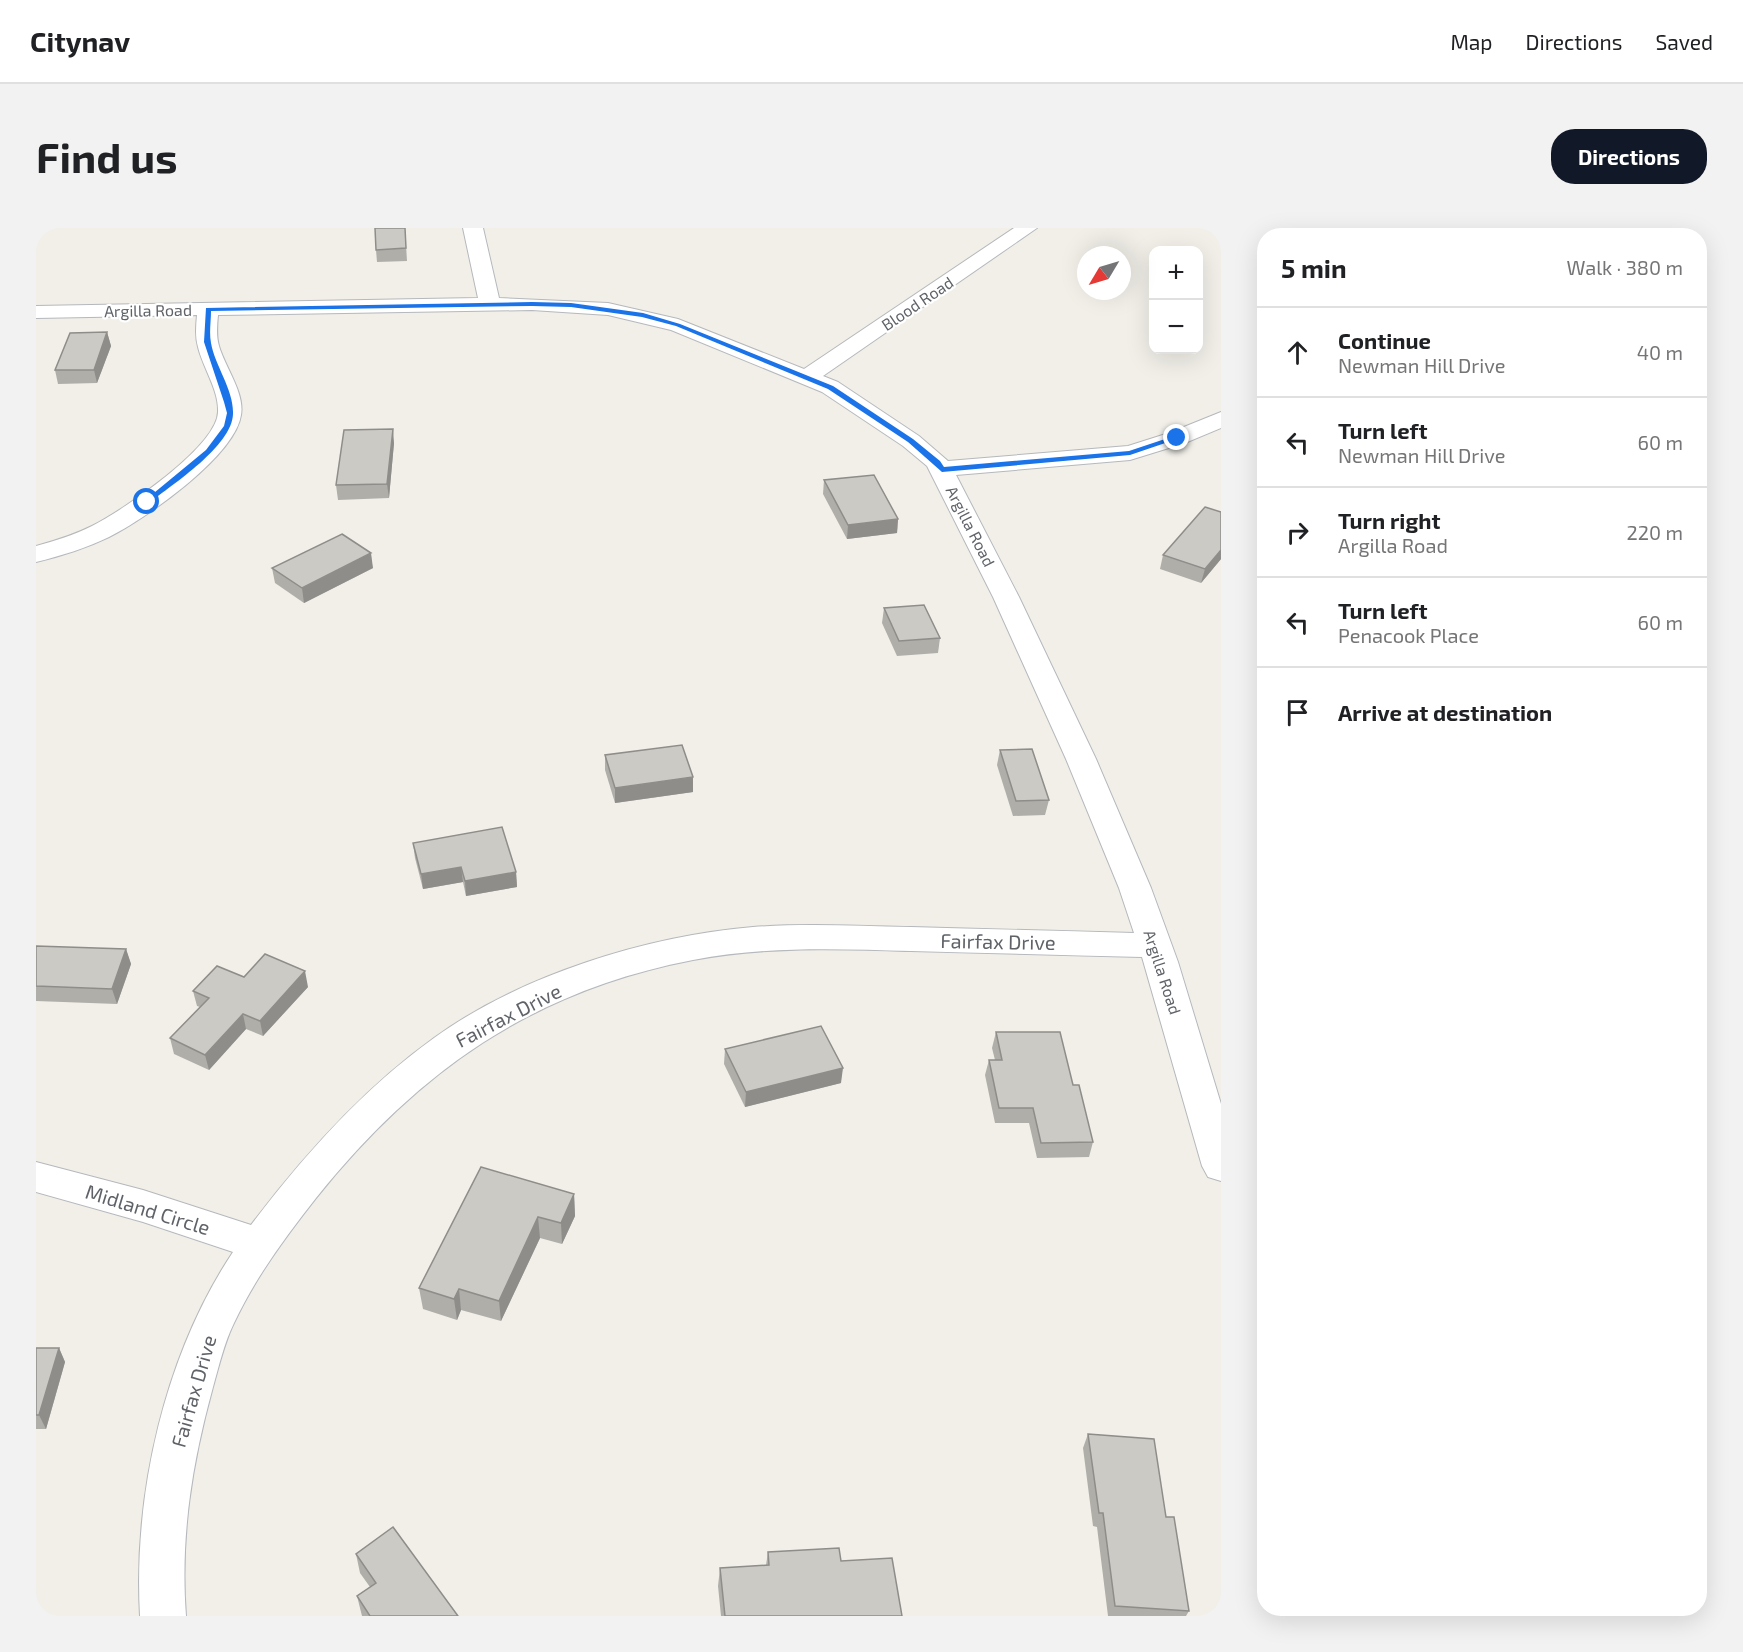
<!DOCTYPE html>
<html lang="en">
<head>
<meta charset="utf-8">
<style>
  :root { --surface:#fff; --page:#f2f2f2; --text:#202124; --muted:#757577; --line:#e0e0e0; --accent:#111827 }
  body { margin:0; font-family:"Exo 2",sans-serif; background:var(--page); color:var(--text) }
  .controls { position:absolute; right:18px; top:18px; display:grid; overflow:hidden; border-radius:12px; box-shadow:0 6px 24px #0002 }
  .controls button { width:54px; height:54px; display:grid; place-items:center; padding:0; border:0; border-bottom:2px solid var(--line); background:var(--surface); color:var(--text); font:30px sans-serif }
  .compass { position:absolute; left:1041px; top:18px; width:54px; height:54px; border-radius:50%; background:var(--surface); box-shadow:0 6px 24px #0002; rotate:232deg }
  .stop { position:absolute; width:18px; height:18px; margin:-14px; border:4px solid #1a73e8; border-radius:50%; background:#fff }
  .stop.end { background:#1a73e8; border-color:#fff; box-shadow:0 2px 6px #0008 }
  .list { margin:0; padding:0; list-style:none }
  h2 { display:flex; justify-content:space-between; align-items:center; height:78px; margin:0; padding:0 24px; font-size:26px }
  h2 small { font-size:20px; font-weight:400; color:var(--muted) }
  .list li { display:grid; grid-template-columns:39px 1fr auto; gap:18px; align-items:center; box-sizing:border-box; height:90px; padding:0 24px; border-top:2px solid var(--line) }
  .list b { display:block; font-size:22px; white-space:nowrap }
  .list p { margin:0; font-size:20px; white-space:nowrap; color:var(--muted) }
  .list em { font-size:20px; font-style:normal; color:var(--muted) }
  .icon { flex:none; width:33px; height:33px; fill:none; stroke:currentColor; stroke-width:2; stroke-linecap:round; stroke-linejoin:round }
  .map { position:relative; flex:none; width:1185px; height:1388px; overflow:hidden; border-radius:24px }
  header { display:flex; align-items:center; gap:36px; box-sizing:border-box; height:84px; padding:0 30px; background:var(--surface); border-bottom:2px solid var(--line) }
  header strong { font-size:28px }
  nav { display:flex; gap:33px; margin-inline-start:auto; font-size:21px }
  .intro { display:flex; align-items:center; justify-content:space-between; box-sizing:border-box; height:144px; padding:0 36px }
  h1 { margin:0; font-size:42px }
  .button { padding:15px 27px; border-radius:24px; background:var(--accent); color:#fff; font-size:21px; font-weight:700 }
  main { display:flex; gap:36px; padding:0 36px }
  aside { flex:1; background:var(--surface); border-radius:24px; box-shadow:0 6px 24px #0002 }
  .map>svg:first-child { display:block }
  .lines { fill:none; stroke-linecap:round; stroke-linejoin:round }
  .minor-casing { stroke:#b5b8bc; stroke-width:2 }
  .minor { fill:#fff; fill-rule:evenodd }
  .wall { fill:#afaea9 }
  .shaded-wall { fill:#8f8d8a }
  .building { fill:#cccac5; stroke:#8f8d8a; stroke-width:1.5 }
  .route { fill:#1a73e8 }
  .labels { text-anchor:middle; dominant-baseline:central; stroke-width:4.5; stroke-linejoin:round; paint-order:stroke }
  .far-street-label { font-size:16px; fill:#5f6368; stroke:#fff }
  .street-label { font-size:20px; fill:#5f6368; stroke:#fff }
</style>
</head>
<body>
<header>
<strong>Citynav</strong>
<nav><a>Map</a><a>Directions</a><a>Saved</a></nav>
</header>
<div class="intro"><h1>Find us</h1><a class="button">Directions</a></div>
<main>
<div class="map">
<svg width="1185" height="1388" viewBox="0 0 1185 1388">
  <rect width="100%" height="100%" fill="#f1efe8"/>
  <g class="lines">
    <defs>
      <path id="minor" d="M427 0H447L463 70 572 75 642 91 768 141 978 0H1001L787 148 802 154 883 208 912 233 1092 218 1133 205 1185 184V200L1149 215 1094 232 920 247 983 369 1060 531 1115 660 1142 734 1185 876V953L1172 949 1166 938 1106 729C1029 727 952 725 875 723 801 721 730 718 657 732 496 763 382 843 280 970 250 1008 219 1050 198 1095 188 1115 183 1138 177 1159 156 1235 144 1309 150 1388H104C97 1266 129 1126 197 1024L107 994 0 964V934L107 962 215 997C268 927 327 861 398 810 485 747 611 708 717 699 770 695 823 698 875 699 950 701 1024 703 1098 705L1083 660 1030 531 957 369 891 238 867 218 786 164 635 102 572 87 496 82 182 87C181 97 180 108 183 118 189 139 209 165 205 187 199 228 109 291 73 309 50 320 25 328 0 334V318C19 313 38 307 56 298 86 283 181 219 182 184 183 162 167 140 162 119 159 108 160 98 161 87L0 90V78L442 70Z"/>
    </defs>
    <!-- minor casing -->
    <use href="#minor" class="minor-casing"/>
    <!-- minor -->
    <use href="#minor" class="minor"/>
  </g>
  <!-- wall -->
  <g class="wall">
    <polygon points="369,0 371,33 341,34 340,22"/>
    <polygon points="71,104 75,118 61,155 22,156 19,142"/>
    <polygon points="358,215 353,270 302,272 300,257"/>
    <polygon points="788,252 862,291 861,305 811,311 787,266"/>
    <polygon points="1127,327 1185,331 1165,355 1124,341"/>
    <polygon points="236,340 337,340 268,375 239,355"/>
    <polygon points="848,380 904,410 902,425 861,428 846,395"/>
    <polygon points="964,522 1013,572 1009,587 977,588 961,537"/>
    <polygon points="569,527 657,549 657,564 579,575 569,542"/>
    <polygon points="377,615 480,644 481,659 430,668 427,654 387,661 379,630"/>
    <polygon points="0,718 90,721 95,736 81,776 0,773"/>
    <polygon points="208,749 272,759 227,808 210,801 173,842 138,826 134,810 164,779 161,778 157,763"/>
    <polygon points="960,804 1037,857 1057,914 1053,929 1001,930 993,895 959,895 949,847 953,832 959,832 956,820"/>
    <polygon points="689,821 805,855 709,879 688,836"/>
    <polygon points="538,966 539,988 526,1016 504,1010 465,1093 425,1082 421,1092 387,1081 383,1060"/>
    <polygon points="0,1120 23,1120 29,1134 10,1201 0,1201"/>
    <polygon points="1052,1206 1130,1289 1153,1383 1150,1388 1072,1388 1061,1299 1057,1298 1047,1220"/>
    <polygon points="732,1324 805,1333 866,1388 685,1388 682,1358 684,1340 730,1337"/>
    <polygon points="320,1326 422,1388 326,1388 321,1368 334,1359 324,1345"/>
  </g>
  <!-- shaded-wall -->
  <g class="shaded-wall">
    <polygon points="71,104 75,118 61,155 58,142"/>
    <polygon points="357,201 358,215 353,270 351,256"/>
    <polygon points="862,291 861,305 811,311 812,297"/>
    <polygon points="1185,322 1185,331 1165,355 1169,341"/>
    <polygon points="335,325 337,340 268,375 266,360"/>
    <polygon points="657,549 657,564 579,575 579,560"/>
    <polygon points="425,639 427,654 387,661 385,646"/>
    <polygon points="480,644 481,659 430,668 429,653"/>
    <polygon points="90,721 95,736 81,776 76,761"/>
    <polygon points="269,743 272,759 227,808 224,793"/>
    <polygon points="207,786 210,801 173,842 169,827"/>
    <polygon points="807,840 805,855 709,879 710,864"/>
    <polygon points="538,966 539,988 526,1016 525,995"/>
    <polygon points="502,989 504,1010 465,1093 463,1073"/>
    <polygon points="423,1061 425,1082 421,1092 418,1071"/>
    <polygon points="23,1120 29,1134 10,1201 3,1187"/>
  </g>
  <!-- building -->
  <g class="building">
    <polygon points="339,0 369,0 370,20 340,22"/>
    <polygon points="71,104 58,142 19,142 34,105"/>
    <polygon points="357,201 351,256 300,257 308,202"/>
    <polygon points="838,247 862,291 812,297 788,252"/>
    <polygon points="1169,279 1185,284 1185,322 1169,341 1127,327"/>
    <polygon points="306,306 335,325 266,360 236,340"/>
    <polygon points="888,377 904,410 863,413 848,380"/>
    <polygon points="646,517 657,549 579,560 569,527"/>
    <polygon points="996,521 1013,572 980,573 964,522"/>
    <polygon points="466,599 480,644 429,653 425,639 385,646 377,615"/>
    <polygon points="0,718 90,721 76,761 0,758"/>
    <polygon points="229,726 269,743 224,793 207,786 169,827 134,810 173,770 157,763 181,738 208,749"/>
    <polygon points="785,798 807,840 710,864 689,821"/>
    <polygon points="960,804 1024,804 1037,857 1043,857 1057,914 1005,915 997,880 963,880 953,832 966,832"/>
    <polygon points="445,939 538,966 525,995 502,989 463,1073 423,1061 418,1071 383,1060"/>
    <polygon points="0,1120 23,1120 3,1187 0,1187"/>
    <polygon points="1052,1206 1118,1211 1130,1289 1138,1289 1153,1383 1079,1378 1067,1285 1063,1285"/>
    <polygon points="357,1299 422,1388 334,1388 321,1368 340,1355 320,1326"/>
    <polygon points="803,1320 805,1333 856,1330 866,1388 689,1388 684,1340 733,1337 732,1324"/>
  </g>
  <!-- route -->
  <path class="route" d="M496 74 535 75 607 85 644 96 797 158 877 211 904 233 908 239 1093 223 1138 208 1144 210 1094 227 906 244 872 214 792 161 640 98 606 89 535 79 496 78 175 83C175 93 173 105 175 115 179 138 198 162 197 186 196 218 137 256 113 275L107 274 170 222 188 198 191 185 188 174 168 114 170 80Z"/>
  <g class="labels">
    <!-- far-street labels -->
    <g class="far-street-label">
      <text transform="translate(881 75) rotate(-34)">Blood Road</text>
      <text transform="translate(112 82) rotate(-1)">Argilla Road</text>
      <text transform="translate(935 298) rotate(63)">Argilla Road</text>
      <text transform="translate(1127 744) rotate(72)">Argilla Road</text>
    </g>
    <!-- street labels -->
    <g class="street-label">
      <text transform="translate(962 713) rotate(1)">Fairfax Drive</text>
      <text transform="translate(472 787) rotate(-27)">Fairfax Drive</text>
      <text transform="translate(112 981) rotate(17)">Midland Circle</text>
      <text transform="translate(157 1163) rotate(-74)">Fairfax Drive</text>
    </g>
  </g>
</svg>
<div class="controls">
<button>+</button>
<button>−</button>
</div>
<svg class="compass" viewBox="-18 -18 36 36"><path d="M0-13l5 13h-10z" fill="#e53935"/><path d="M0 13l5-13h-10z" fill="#757577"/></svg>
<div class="stop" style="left:111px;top:274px"></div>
<div class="stop end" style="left:1141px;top:210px"></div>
</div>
<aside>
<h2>5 min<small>Walk · 380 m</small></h2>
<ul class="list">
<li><svg class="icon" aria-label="ahead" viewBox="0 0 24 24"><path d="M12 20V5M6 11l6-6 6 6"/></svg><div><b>Continue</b><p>Newman Hill Drive</p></div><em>40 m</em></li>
<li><svg class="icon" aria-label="left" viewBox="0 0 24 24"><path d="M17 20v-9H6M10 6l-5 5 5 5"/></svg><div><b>Turn left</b><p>Newman Hill Drive</p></div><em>60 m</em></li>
<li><svg class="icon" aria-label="right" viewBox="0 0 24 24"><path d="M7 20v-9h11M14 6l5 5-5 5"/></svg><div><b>Turn right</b><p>Argilla Road</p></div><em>220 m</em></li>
<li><svg class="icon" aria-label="left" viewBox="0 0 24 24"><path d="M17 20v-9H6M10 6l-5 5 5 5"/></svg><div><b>Turn left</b><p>Penacook Place</p></div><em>60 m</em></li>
<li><svg class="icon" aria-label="arrive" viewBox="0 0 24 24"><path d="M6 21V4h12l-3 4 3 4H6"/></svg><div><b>Arrive at destination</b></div></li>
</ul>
</aside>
</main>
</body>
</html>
